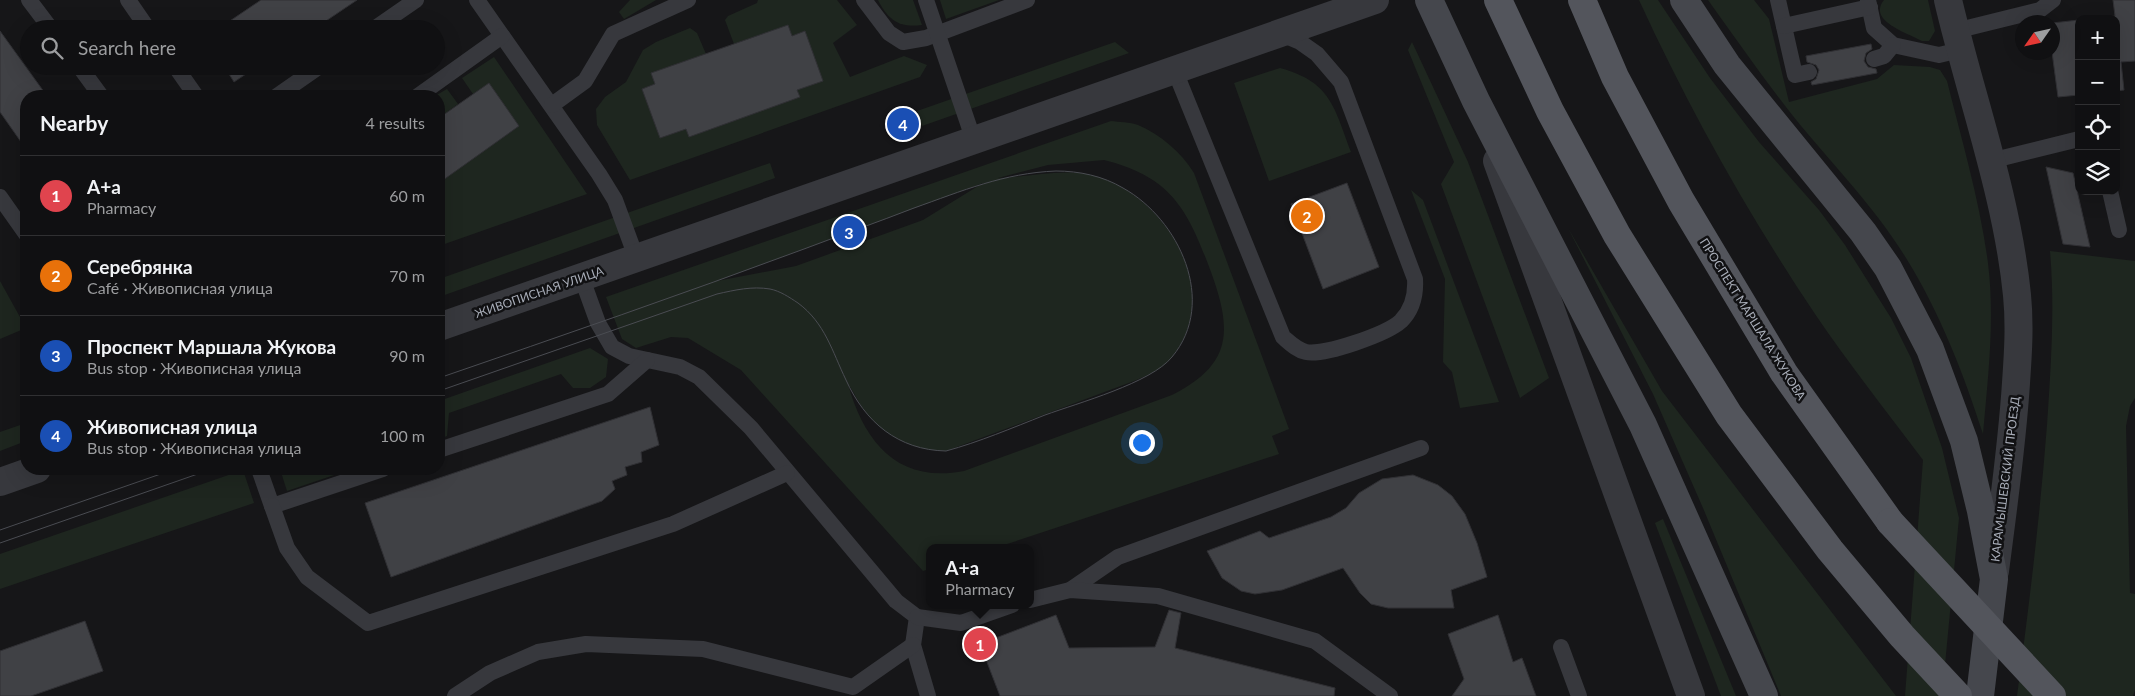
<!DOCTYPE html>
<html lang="en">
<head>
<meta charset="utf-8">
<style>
  :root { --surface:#101012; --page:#19191b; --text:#f1f3f6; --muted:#9c9d9f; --line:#303032; --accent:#f2b134 }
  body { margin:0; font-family:Lato,sans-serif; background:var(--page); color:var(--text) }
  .controls { position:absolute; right:15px; top:15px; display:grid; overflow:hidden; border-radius:10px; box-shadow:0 5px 20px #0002 }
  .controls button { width:45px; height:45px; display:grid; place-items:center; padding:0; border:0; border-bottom:1px solid var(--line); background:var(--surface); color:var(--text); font:25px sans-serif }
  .compass { position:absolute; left:2015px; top:15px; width:45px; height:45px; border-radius:50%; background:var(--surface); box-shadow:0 5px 20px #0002; rotate:236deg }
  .you { position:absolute; left:1141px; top:442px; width:18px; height:18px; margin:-12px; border:4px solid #fff; border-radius:50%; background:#1a73e8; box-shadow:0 0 0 8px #1a73e833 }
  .badge { display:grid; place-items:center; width:32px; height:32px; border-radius:50%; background:var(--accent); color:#fff; font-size:16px; font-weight:700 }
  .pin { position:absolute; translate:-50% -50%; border:2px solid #fff; box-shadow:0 1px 5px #0006 }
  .popup { position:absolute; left:926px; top:544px; width:108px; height:65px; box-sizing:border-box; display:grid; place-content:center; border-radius:10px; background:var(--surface); filter:drop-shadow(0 1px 4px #0005); font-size:16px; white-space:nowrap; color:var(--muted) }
  .popup b { font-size:19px; color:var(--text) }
  .popup::after { content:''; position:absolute; left:50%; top:100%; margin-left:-10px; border:10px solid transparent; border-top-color:var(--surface) }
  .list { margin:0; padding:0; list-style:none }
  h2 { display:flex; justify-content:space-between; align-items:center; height:65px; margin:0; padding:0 20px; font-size:21px }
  h2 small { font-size:16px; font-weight:400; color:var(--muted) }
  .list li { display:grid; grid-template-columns:32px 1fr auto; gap:15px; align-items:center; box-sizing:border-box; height:80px; padding:0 20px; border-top:1px solid var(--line) }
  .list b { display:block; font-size:19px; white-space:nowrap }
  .list p { margin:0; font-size:16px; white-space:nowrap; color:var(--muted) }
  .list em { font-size:16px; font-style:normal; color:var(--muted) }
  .icon { flex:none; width:28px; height:28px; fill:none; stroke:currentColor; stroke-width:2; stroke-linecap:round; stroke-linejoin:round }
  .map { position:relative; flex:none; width:2135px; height:696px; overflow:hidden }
  .search { position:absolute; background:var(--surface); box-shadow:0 5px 20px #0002; left:20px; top:20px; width:425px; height:55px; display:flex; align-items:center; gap:12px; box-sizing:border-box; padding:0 18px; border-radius:28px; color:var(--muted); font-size:19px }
  .panel { position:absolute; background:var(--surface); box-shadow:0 5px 20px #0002; left:20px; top:90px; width:425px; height:385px; border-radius:20px }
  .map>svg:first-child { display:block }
  .green { fill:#1e261f; fill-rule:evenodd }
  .building { fill:#404145; stroke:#303034 }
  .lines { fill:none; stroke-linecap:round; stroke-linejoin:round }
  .service { stroke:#37383d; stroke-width:16 }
  .tertiary { stroke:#37383d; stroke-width:28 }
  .secondary { stroke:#45474d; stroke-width:28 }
  .primary { stroke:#53555c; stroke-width:28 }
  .tram { stroke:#4a4c52; stroke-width:1 }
  .primary-bridge { stroke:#53555c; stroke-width:28 }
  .labels { text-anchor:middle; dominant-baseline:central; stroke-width:5; stroke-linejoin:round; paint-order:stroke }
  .street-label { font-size:12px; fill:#a8adb8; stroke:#111113 }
</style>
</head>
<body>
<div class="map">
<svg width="2135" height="696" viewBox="0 0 2135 696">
  <rect width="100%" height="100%" fill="#161618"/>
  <!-- green -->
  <g class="green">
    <polygon points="630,0 656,0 624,19 619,12"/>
    <polygon points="758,0 837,0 857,25 833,43 850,77 904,56 927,65 920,77 630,180 597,125 596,109 605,97 626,82 643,50 656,42 690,28 697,33 706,54 655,84 642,89 660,138 686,129 689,137 799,97 797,90 805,31 792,36 788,25 734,44 725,20 728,16 757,3"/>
    <path d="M878 0H913L922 25C899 28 888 20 878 0Z"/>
    <polygon points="940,0 999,0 946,19"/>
    <path d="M1639 0H1658L1710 78 1759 142 1819 210 1845 245 1891 318 1911 358 1942 448 1959 518 1942 696H1905L1923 460C1887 412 1849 364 1815 314 1748 214 1689 109 1639 0Z"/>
    <path d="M1708 0H1754L1769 19 1789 102 1877 79 1894 65 1930 67 1940 70 1947 81C1962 141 1980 202 1988 263 1995 320 1988 377 1983 434 1963 372 1940 313 1906 258 1874 206 1831 163 1793 116 1763 78 1736 39 1708 0Z"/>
    <path d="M1884 0H1928L1935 31 1929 41H1922C1908 33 1867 21 1884 0Z"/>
    <polygon points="1115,42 1129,53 922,126 917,111"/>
    <polygon points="1412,42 1468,162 1549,378 1520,398 1441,184 1454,162 1408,50"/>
    <polygon points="494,57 587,194 439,246 439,183 519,126 489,83 473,94 462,78"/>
    <path d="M1280 68C1331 82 1334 107 1351 152L1269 181 1234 83Z"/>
    <polygon points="447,89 458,104 439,118 439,96 435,96"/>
    <path d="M1111 121C1119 122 1130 122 1138 125 1161 135 1181 152 1194 173L1289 429 1272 436 1279 454 995 548H930V569L923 571 741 370 688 338 671 337 636 348 622 339 606 297ZM1104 160C1172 177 1188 210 1211 272 1232 330 1233 364 1172 395L964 471C898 484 864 442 848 384 854 392 858 402 864 410 885 437 912 450 946 451L1134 381C1148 375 1163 369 1172 357 1222 295 1171 206 1107 180 1071 165 1035 177 998 178L1048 165ZM983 183 923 220 796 266 717 281Z"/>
    <polygon points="770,163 775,178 439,297 439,279"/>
    <polygon points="1411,190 1423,200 1499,402 1460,408 1452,372 1443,362 1445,279"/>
    <polygon points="1568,228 1662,391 1896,696 1781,696 1703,508 1653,394"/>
    <path d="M2050 251 2135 261V398L2130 406 2126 426 2130 593 2135 594V690L2133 696H2017C2029 606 2040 516 2047 425 2051 366 2055 309 2050 251Z"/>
    <polygon points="0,281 26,328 0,339"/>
    <polygon points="590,348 608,359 606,377 590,388 573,388 561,374 449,413 447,436 439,439 439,401"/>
    <polygon points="26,423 26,441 0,451 0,432"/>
    <polygon points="280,469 352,469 287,491"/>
    <polygon points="243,470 254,503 0,589 0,554"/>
    <polygon points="1663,519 1736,696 1721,696 1655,523"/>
  </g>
  <!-- building -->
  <g class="building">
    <polygon points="261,0 357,0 314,29 218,29"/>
    <polygon points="2113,0 2135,0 2135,61 2121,62 2124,90 2116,91 2116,19 2091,19 2115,16"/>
    <polygon points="2079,20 2079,95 2058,97 2052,52 2052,23"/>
    <polygon points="788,25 792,36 805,31 823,81 797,90 800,97 689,137 686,129 660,138 642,89 655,84 651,73"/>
    <polygon points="0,31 47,96 26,96 26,149 0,112"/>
    <polygon points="1871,44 1872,49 1866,53 1864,61 1868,67 1876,69 1877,73 1812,85 1811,82 1816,79 1819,70 1816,65 1807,62 1806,56"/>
    <polygon points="224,66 258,66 234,82"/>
    <polygon points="489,83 519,126 439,183 439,118"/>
    <polygon points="2046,167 2073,173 2090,247 2063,244"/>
    <polygon points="1347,183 1379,267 1323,289 1291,204"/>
    <polygon points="650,407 659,445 641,452 642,462 625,467 627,475 612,481 615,489 602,501 391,577 365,503"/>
    <polygon points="1413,475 1438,485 1452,496 1465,514 1477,543 1487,577 1451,590 1454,608 1388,608 1371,604 1360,593 1343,568 1282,590 1255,594 1241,591 1222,578 1207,551 1260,531 1269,538 1331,517 1346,508 1359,493 1382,479"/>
    <polygon points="1169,610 1181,613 1175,648 1335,688 1334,696 1000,696 980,644 1056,615 1069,648 1155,647"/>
    <polygon points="1498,615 1513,662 1522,658 1536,696 1452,696 1464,679 1448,634"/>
    <polygon points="85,621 103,671 31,696 0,696 0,651"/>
  </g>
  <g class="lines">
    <!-- service -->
    <g class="service">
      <polyline points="29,0 51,29"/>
      <polyline points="128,0 148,29"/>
      <polyline points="477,0 599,174 615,200 636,257"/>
      <polyline points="864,0 889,33 903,42 926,38 1027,0"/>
      <polyline points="926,0 974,141"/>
      <polyline points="1778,0 1795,75 1809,72"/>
      <polyline points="1868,0 1874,28 1893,45 1939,55 1960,50"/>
      <polyline points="1784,26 1870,7"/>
      <polyline points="374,29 416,0"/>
      <polyline points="1955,31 2040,10 2053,0"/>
      <polyline points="1874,59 1884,56 1893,45"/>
      <polyline points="79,66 101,96"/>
      <polyline points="175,66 196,96"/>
      <path d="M1175 71 1283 337C1290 343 1297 350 1306 352 1324 356 1387 334 1401 321 1413 309 1416 295 1415 279L1341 82 1317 54 1300 42 1281 34"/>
      <polyline points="277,96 320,66"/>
      <polyline points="418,96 502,36"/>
      <polyline points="552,105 585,81 613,34 688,0"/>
      <polyline points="1990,161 2079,139"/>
      <polyline points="2110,191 2119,230"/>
      <polyline points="0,197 26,234"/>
      <polyline points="581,276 598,323 612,347 629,356 680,367 699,377 751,428 896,601 917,617 913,645 928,696"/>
      <polyline points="439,450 608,394 647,360"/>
      <polyline points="259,469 272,506 383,469"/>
      <polyline points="272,506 287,548 307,577 368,623 673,524 787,473"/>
      <polyline points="1070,590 1118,557 1421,448"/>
      <polyline points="1030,600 1070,590 1158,596 1315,641 1390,696"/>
      <polyline points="917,617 961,623 1012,605"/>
      <polyline points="1561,647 1579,696"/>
      <polyline points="455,696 490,673 538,652 586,644 703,649 853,687 913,645"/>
    </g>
    <!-- tertiary -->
    <g class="tertiary">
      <path d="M1948 0C1971 98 2007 195 2017 295 2020 325 2018 354 2016 383 2012 446 2003 508 1995 571"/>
      <polyline points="1497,161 1691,696"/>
      <polyline points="439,327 1375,0"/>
      <polyline points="0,482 37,469"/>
    </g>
    <!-- secondary -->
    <g class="secondary">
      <polyline points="1429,0 1476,101 1643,425 1764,696"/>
      <polyline points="1684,0 1727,65 1863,232 1888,268 1930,349 1964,441 1981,511 1994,579 1980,696"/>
    </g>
    <!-- primary -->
    <g class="primary">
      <polyline points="1498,0 1550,111 1617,235 1729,415 1830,550 1902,636 1958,696"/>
      <polyline points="1582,0 1615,77 1681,201 1784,373 1890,522"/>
    </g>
    <!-- tram -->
    <g class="tram">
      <path d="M439 378C561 336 683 294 804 249 841 235 878 222 914 208 962 191 1004 173 1056 171 1079 171 1103 176 1123 188 1179 219 1218 302 1172 357 1151 383 1078 403 1045 415 1012 428 979 442 946 451 898 450 865 422 846 380 832 351 825 323 798 303 789 297 780 291 770 289 752 286 735 290 717 294L439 391"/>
      <polyline points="0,530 175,469"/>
      <polyline points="0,543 212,469"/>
    </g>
    <!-- primary-bridge -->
    <polyline class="primary-bridge" points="1890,522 2052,696"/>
  </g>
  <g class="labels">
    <!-- street labels -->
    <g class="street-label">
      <text transform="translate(539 292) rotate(-19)">ЖИВОПИСНАЯ УЛИЦА</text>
      <text transform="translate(1753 319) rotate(58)">ПРОСПЕКТ МАРШАЛА ЖУКОВА</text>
      <text transform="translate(2005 479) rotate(-83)">КАРАМЫШЕВСКИЙ ПРОЕЗД</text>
    </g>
  </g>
</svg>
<div class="controls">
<button>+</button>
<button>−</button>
<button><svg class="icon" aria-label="locate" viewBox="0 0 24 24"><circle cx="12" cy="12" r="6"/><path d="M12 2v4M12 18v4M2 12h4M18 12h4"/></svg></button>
<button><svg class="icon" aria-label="layers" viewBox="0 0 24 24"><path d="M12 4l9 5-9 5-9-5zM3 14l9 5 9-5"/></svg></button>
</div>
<svg class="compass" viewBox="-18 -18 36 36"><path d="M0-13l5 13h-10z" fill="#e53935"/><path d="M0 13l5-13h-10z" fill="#9c9d9f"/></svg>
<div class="you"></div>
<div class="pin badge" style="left:980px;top:644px;background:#e0444e">1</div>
<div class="popup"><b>А+а</b>Pharmacy</div>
<div class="pin badge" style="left:1307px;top:216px;background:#e8710a">2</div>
<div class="pin badge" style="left:849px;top:232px;background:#1a4fb4">3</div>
<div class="pin badge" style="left:903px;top:124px;background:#1a4fb4">4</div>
<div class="search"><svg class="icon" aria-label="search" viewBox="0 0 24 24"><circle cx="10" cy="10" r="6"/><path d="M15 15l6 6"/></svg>Search here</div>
<section class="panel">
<h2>Nearby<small>4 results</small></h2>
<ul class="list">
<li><span class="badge" style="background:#e0444e">1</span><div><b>А+а</b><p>Pharmacy</p></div><em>60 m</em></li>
<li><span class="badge" style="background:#e8710a">2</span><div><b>Серебрянка</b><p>Café · Живописная улица</p></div><em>70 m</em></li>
<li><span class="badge" style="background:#1a4fb4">3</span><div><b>Проспект Маршала Жукова</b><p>Bus stop · Живописная улица</p></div><em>90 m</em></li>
<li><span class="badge" style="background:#1a4fb4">4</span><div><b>Живописная улица</b><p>Bus stop · Живописная улица</p></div><em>100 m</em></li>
</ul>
</section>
</div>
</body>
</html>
